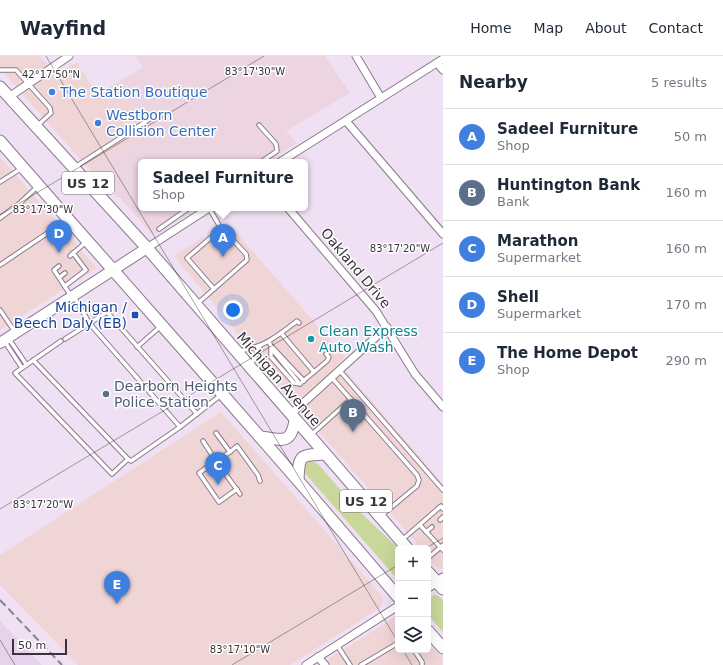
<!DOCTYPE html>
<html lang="en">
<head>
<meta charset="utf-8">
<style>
  :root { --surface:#fff; --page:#f2f2f3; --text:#1f2937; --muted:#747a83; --line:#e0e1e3; --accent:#ea580c }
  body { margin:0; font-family:"DejaVu Sans",sans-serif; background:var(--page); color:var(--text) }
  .controls { position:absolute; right:12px; bottom:12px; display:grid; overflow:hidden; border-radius:6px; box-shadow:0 4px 16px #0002 }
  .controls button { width:36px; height:36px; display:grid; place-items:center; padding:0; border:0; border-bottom:1px solid var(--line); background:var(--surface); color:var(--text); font:20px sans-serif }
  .scale { position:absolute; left:12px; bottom:10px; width:55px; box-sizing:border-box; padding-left:4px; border:2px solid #39333a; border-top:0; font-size:11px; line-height:14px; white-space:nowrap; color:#39333a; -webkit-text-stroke:3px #fff; paint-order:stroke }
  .you { position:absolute; left:233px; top:254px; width:14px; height:14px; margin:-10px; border:3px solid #fff; border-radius:50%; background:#1a73e8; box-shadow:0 0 0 6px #1a73e833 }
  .badge { display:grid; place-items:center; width:26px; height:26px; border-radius:50%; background:var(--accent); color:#fff; font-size:13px; font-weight:700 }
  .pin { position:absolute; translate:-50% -33px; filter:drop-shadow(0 1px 2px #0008) }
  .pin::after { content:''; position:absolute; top:21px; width:14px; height:12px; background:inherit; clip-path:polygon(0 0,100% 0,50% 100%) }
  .popup { position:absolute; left:138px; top:103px; width:170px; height:52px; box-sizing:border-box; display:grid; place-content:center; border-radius:6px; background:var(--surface); filter:drop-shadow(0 1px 3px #0005); font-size:13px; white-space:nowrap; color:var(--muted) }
  .popup b { font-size:15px; color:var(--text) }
  .popup::after { content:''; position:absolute; left:50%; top:100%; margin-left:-8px; border:8px solid transparent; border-top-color:var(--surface) }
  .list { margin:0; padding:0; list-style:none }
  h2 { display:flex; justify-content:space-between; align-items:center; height:52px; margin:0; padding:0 16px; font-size:17px }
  h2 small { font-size:13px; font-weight:400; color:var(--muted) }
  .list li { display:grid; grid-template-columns:26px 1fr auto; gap:12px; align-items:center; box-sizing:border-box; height:56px; padding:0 16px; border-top:1px solid var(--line) }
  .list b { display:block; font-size:15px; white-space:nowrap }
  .list p { margin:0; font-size:13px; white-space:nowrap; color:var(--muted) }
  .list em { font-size:13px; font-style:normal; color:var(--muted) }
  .icon { flex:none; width:22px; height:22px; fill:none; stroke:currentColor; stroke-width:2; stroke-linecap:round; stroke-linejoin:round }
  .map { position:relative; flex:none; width:443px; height:609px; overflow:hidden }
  header { display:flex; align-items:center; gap:24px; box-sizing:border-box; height:56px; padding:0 20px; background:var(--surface); border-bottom:1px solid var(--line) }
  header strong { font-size:19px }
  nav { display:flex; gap:22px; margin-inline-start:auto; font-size:14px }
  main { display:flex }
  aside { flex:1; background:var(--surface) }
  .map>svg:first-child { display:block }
  .commercial { fill:#f0d5d6 }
  .built { fill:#e6d2ea }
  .education { fill:#ecd5e1 }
  .green { fill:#c9d79b }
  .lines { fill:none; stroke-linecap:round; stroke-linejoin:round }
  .service-casing { stroke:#887a8a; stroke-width:5.5 }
  .minor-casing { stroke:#887a8a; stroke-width:9 }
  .tertiary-casing { stroke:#887a8a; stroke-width:11 }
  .secondary-casing { stroke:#887a8a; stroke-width:12 }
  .primary-casing { stroke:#887a8a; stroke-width:13 }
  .service { stroke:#fff; stroke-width:3.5 }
  .minor { stroke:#fff; stroke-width:7 }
  .tertiary { stroke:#fff; stroke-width:9 }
  .secondary { stroke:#fff; stroke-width:10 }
  .primary { stroke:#fff; stroke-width:11 }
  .rail { stroke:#8c828e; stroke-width:2; stroke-dasharray:8 4; stroke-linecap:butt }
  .ticks { fill:none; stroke:#39333a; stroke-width:1; stroke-opacity:0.45 }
  .shop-dot { fill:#3f7fe0; stroke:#fff; stroke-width:1.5 }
  .transit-dot { fill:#1a4fb4; stroke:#fff; stroke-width:1.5 }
  .culture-dot { fill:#0f9aa8; stroke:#fff; stroke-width:1.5 }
  .service-dot { fill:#5c6f8a; stroke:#fff; stroke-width:1.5 }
  .labels { text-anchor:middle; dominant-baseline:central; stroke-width:3; stroke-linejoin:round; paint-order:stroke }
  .shield { fill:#fff; stroke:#747075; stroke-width:1 }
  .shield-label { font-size:13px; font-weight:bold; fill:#39333a }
  .shop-label { font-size:14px; fill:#366cbe; stroke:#fff; text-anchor:start }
  .street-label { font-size:14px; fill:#39333a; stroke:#fff }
  .transit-label { font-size:14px; fill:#164399; stroke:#fff; text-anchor:end }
  .culture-label { font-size:14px; fill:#0d838f; stroke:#fff; text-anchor:start }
  .service-label { font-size:14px; fill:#4e5e75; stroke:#fff; text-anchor:start }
  .ticks-label { font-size:10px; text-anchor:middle; fill:#39333a; stroke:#fff; stroke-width:3; stroke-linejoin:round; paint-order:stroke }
</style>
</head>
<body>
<header>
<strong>Wayfind</strong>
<nav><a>Home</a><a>Map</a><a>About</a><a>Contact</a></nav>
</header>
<main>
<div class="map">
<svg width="443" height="609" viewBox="0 0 443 609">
  <rect width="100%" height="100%" fill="#f0e0f3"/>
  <!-- commercial -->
  <g class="commercial">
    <polygon points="0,0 40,0 55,19 77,6 97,39 118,26 149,76 90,114 0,13"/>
    <polygon points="0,101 97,212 0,274"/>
    <polygon points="227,166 345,301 339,307 443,428 443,514 437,511 428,501 428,492 421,492 247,294 234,273 174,200"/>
    <polygon points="221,356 382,540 383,545 380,552 290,609 78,609 0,529 0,499"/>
    <polygon points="398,559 398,594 428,594 428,587 443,603 443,609 319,609"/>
  </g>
  <!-- built -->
  <polygon class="built" points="0,565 42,609 0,609"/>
  <!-- education -->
  <polygon class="education" points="136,0 325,0 350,37 286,75 297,87 267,106 141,106 141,152 197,152 161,176 152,178 121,143 105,132 90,114 149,76 118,26 143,11"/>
  <!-- green -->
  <g class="green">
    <polygon points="308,405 317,407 362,458 398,492 398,524 304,416 303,411"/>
    <polygon points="434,539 437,539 443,544 443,576 428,559 428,543"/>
  </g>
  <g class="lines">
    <defs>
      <g id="service">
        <polyline points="0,14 16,14 50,52 51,57 37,70"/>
        <polyline points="259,69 276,88 277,95 261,106"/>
        <polyline points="75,111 156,59"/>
        <polyline points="0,126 22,112"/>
        <polyline points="0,162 20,147 38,130"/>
        <polyline points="159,173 189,152"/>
        <polyline points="70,200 86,186"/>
        <polyline points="0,209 67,164"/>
        <polyline points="59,210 54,214 71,240"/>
        <polyline points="60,221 65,217"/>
        <polyline points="65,230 86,214 73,197"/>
        <polyline points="214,233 187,202 222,172"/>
        <polyline points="74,241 90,268 180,371"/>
        <polyline points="198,247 247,204 246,198 219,169 209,152"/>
        <polyline points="0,254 15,276"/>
        <polyline points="281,277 314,316"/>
        <polyline points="9,283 26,308"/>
        <polyline points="65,283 107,256 197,358"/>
        <polyline points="5,286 22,312"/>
        <polyline points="269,286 274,296 300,328"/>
        <polyline points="137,291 161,270"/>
        <polyline points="272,291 304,325"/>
        <polyline points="271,292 271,301 294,327 300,328"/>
        <path d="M239 295C265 291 277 280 297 265L299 267"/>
        <polyline points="33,304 128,403 112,418 15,317 61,285"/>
        <polyline points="251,309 260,290"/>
        <polyline points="340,315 443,434"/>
        <polyline points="332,322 417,419 419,424 417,430 382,459"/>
        <polyline points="302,326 327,305 329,301 326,298"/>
        <polyline points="216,377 230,396 237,390 258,419 260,425"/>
        <polyline points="311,379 351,343"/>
        <polyline points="203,385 216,405 199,417 219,446 237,433"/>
        <polyline points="230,396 216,405 240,438"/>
        <polyline points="128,403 131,405 180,371 221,339"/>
        <polyline points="440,464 443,461"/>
        <polyline points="420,469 443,494"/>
        <polyline points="426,476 432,471"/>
        <polyline points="402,484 441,450 443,453"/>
        <polyline points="428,502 443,489"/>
        <polyline points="337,589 350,609"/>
        <polyline points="414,594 422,606 422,609"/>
        <polyline points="361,609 398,587"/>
      </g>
      <g id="minor">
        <polyline points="356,0 381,42"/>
        <polyline points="437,7 443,14"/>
        <polyline points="9,41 69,0"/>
        <polyline points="346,65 443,178"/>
        <polyline points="280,106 443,3"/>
        <polyline points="288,152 376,255 415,318 443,351"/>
        <polyline points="147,192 209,152"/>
        <polyline points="290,359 387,271"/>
        <polyline points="318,601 325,609"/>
        <polyline points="306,609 398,550"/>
      </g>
      <polyline id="tertiary" points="428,531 443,522"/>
      <polyline id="secondary" points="0,287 147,192"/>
      <g id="primary">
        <polyline points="0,31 147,192 407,492"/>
        <path d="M0 85C132 237 268 387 398 541"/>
        <path d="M260 381C282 383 290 390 295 365"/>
        <path d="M298 424C299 399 299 399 325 398"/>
        <polyline points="428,516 443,533"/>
        <polyline points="428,575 443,592"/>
      </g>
    </defs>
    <!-- service casing -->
    <use href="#service" class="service-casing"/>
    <!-- minor casing -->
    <use href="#minor" class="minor-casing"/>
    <!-- tertiary casing -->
    <use href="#tertiary" class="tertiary-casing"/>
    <!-- secondary casing -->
    <use href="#secondary" class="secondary-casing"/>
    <!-- primary casing -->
    <use href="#primary" class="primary-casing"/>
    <!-- service -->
    <use href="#service" class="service"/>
    <!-- minor -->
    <use href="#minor" class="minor"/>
    <!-- tertiary -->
    <use href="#tertiary" class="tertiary"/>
    <!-- secondary -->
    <use href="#secondary" class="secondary"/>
    <!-- primary -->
    <use href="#primary" class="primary"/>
    <!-- rail -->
    <polyline class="rail" points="0,544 62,609"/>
  </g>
  <!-- ticks -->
  <path class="ticks" d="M46 0 398 586M0 159 264 0M0 453 443 187M426 492 443 482M0 584 15 609M403 594 412 609M232 609 398 509"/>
  <!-- markers -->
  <g class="shop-dot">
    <circle cx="52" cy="36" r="4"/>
    <circle cx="98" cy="67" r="4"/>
  </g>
  <rect class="transit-dot" x="131" y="255" width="8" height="8" rx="2"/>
  <circle class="culture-dot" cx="311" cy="283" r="4"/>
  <circle class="service-dot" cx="106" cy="338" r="4"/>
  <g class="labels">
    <!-- shield labels -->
    <g class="shield">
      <rect x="62" y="116" width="52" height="22" rx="3"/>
      <rect x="340" y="434" width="52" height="22" rx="3"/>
    </g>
    <g class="shield-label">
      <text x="88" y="127">US 12</text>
      <text x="366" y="445">US 12</text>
    </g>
    <!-- shop labels -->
    <g class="shop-label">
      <text x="60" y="36">The Station Boutique</text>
      <text x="106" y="59">Westborn<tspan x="106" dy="16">Collision Center</tspan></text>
    </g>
    <!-- street labels -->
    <g class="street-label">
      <text transform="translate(356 212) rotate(50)">Oakland Drive</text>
      <text transform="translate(279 323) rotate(49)">Michigan Avenue</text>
    </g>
    <!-- transit labels -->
    <g class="transit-label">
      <text x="127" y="251">Michigan /<tspan x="127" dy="16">Beech Daly (EB)</tspan></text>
    </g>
    <!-- culture labels -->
    <g class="culture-label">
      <text x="319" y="275">Clean Express<tspan x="319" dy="16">Auto Wash</tspan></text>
    </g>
    <!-- service labels -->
    <g class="service-label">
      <text x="114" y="330">Dearborn Heights<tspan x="114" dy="16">Police Station</tspan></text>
    </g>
  </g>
  <g class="ticks-label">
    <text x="255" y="19">83°17'30"W</text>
    <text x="51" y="22">42°17'50"N</text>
    <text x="43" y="157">83°17'30"W</text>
    <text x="400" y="196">83°17'20"W</text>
    <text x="43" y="452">83°17'20"W</text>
    <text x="240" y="597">83°17'10"W</text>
  </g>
</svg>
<div class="controls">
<button>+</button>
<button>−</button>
<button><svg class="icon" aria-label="layers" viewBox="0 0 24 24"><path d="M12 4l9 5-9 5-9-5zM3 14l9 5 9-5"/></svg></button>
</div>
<div class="scale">50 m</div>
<div class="you"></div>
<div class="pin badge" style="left:223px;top:201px;background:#3f7fe0">A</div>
<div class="popup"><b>Sadeel Furniture</b>Shop</div>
<div class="pin badge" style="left:353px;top:376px;background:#5c6f8a">B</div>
<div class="pin badge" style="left:218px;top:429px;background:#3f7fe0">C</div>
<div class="pin badge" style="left:59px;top:197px;background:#3f7fe0">D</div>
<div class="pin badge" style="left:117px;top:548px;background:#3f7fe0">E</div>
</div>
<aside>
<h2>Nearby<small>5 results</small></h2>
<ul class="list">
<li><span class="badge" style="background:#3f7fe0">A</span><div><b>Sadeel Furniture</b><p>Shop</p></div><em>50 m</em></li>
<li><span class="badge" style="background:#5c6f8a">B</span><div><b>Huntington Bank</b><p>Bank</p></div><em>160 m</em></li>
<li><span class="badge" style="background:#3f7fe0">C</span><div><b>Marathon</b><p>Supermarket</p></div><em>160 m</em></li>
<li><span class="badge" style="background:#3f7fe0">D</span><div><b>Shell</b><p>Supermarket</p></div><em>170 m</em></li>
<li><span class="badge" style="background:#3f7fe0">E</span><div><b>The Home Depot</b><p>Shop</p></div><em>290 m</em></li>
</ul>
</aside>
</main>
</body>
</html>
